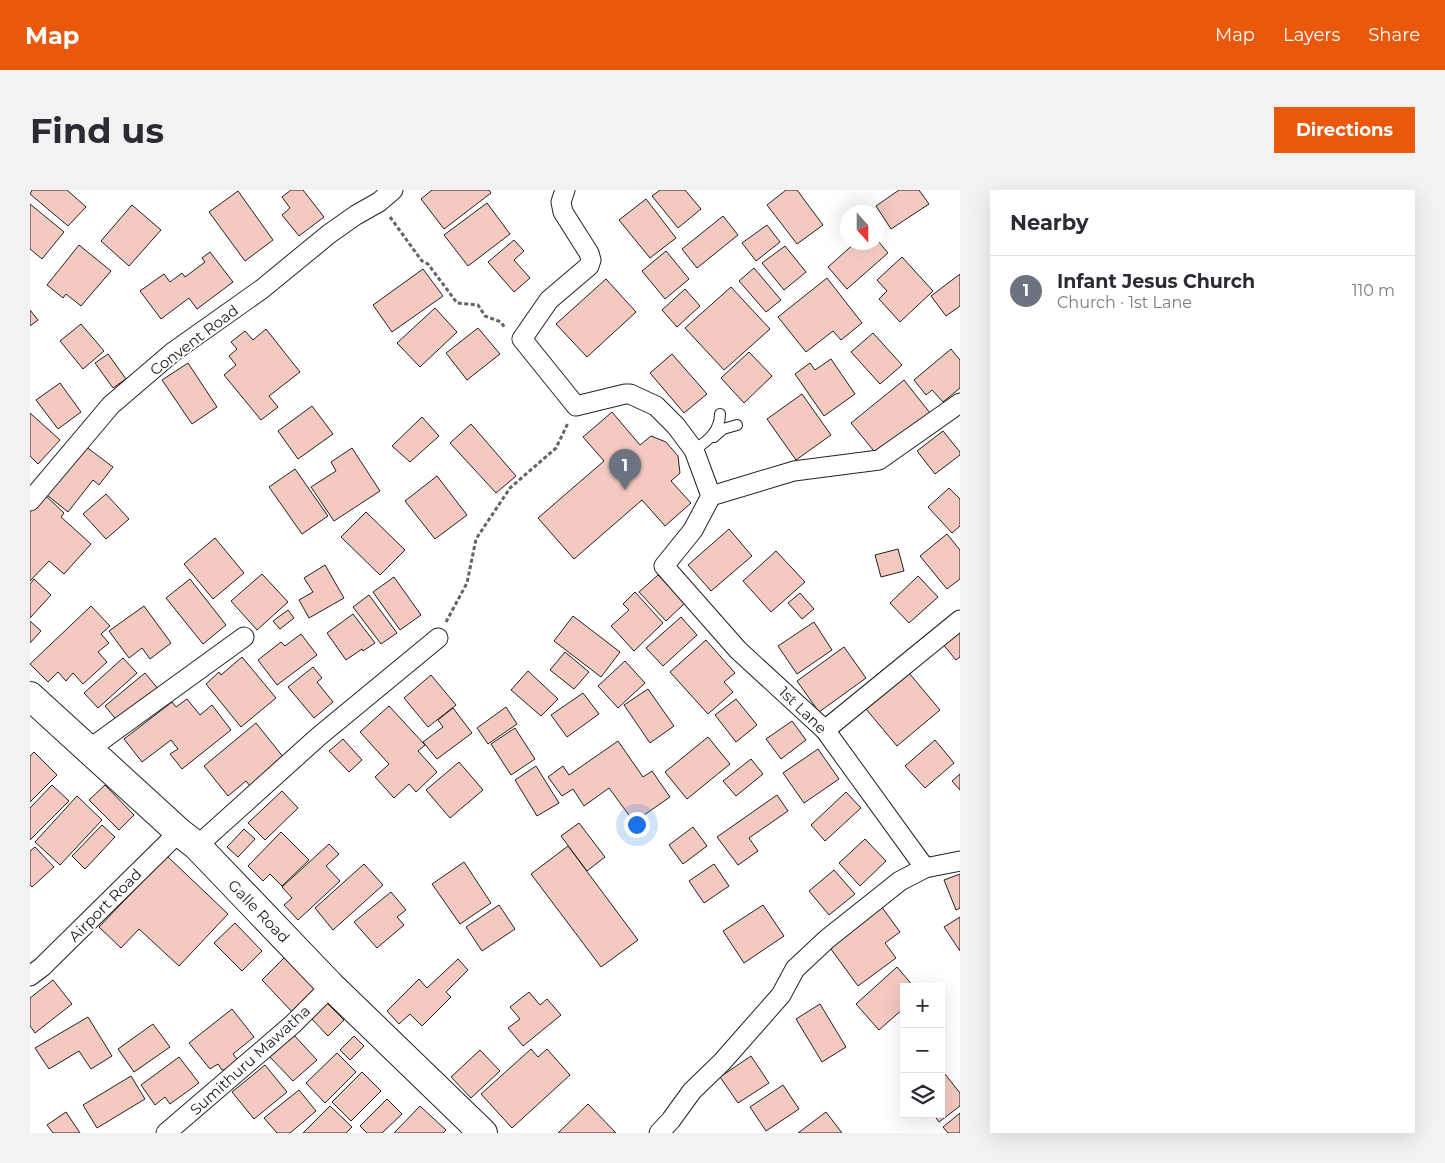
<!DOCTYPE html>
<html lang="en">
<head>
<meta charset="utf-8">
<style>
  :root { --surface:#fff; --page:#f2f2f3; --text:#2b2b33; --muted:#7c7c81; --line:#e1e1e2; --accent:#ea580c }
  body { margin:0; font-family:Montserrat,sans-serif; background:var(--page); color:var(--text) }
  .controls { position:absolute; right:15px; bottom:15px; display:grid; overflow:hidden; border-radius:0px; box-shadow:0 5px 20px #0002 }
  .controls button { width:45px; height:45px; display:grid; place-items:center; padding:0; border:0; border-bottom:1px solid var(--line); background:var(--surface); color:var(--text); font:25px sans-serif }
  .compass { position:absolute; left:810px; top:15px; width:45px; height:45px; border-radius:50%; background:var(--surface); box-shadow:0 5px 20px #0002; rotate:159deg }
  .you { position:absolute; left:606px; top:634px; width:18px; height:18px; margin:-12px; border:4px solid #fff; border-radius:50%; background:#1a73e8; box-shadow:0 0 0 8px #1a73e833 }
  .badge { display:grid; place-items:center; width:32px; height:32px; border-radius:50%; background:var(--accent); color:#fff; font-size:16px; font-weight:700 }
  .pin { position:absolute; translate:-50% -41px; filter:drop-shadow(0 1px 2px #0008) }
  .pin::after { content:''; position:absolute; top:26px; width:18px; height:15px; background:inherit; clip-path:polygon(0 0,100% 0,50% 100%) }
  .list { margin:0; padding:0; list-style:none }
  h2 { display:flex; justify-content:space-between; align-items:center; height:65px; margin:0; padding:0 20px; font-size:21px }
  h2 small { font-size:16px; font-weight:400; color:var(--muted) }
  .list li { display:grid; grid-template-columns:32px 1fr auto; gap:15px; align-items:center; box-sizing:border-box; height:70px; padding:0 20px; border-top:1px solid var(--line) }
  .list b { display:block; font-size:19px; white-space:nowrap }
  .list p { margin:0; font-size:16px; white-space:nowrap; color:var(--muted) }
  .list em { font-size:16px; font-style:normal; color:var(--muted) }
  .icon { flex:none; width:28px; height:28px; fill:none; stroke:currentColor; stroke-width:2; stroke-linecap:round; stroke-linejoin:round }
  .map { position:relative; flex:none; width:930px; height:943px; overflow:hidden; border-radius:0px }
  header { display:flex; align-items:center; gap:30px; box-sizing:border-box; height:70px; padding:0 25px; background:var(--accent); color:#fff }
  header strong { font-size:24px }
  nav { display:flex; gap:28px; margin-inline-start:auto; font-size:18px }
  .intro { display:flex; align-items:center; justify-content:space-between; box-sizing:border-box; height:120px; padding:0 30px }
  h1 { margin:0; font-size:35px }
  .button { padding:12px 22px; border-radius:0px; background:var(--accent); color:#fff; font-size:18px; font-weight:700 }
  main { display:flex; gap:30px; padding:0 30px }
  aside { flex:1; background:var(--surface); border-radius:0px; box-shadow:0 5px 20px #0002 }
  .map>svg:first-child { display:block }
  .building { fill:#f3c9c0; stroke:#222 }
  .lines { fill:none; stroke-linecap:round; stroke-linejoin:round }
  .service-casing { stroke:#222; stroke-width:12 }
  .minor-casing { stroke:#222; stroke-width:21 }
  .trunk-casing { stroke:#222; stroke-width:30 }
  .path { stroke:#646464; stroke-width:3; stroke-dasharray:4 2.5; stroke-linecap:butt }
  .service { stroke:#fff; stroke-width:10 }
  .minor { stroke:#fff; stroke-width:19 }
  .trunk { stroke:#fff; stroke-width:28 }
  .labels { text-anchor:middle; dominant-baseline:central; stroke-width:4; stroke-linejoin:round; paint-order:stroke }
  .street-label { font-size:15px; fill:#222; stroke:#fff }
</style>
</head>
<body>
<header>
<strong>Map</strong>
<nav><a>Map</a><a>Layers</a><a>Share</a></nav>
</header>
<div class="intro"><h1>Find us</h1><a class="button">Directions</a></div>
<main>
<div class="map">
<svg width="930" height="943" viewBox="0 0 930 943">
  <rect width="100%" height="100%" fill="#fff"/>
  <!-- building -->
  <g class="building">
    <polygon points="2,0 37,0 56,17 38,36 0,4"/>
    <polygon points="261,0 273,0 294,27 269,46 252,25 260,18 252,7"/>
    <polygon points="402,0 459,0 461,3 414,39 391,9"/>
    <polygon points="630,0 655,0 671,19 648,38 622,6"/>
    <polygon points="756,0 767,0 793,35 767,54 737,15"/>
    <polygon points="869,0 889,0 899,14 861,39 846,16"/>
    <polygon points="208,1 243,50 215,71 179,22"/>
    <polygon points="616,9 646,48 620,68 589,30"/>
    <polygon points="457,13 480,44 438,76 414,45"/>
    <polygon points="0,14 34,42 12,69 0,59"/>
    <polygon points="102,15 131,40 99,76 71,51"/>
    <polygon points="693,26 708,45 667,78 652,59"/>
    <polygon points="737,35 750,52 726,71 712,53"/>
    <polygon points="484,50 494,61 484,70 500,88 484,102 458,72"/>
    <polygon points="848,51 858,63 817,99 798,77 826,52 848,52"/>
    <polygon points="49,55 81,81 51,116 36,104 33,108 17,95"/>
    <polygon points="755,56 776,82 754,100 732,73"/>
    <polygon points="636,61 659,89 635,109 612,81"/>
    <polygon points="180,62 203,92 167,119 159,108 131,129 110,101 134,84 140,92 152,83 155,87 175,72 172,68"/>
    <polygon points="872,67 903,101 870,132 849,109 857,101 847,90"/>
    <polygon points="724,78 751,110 736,122 709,91"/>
    <polygon points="393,79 413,106 362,142 343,115"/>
    <polygon points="930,84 930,116 916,126 901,106"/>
    <polygon points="797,88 832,133 811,150 803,141 776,162 748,127"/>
    <polygon points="576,89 606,122 557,167 526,134"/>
    <polygon points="701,97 740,139 694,180 655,138"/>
    <polygon points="655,99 670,116 647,137 632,120"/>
    <polygon points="405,118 427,142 390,177 367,153"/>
    <polygon points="0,120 8,130 0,136"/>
    <polygon points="51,134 74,161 53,179 30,151"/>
    <polygon points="448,138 470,164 437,190 416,163"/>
    <polygon points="236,139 270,182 239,206 248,217 231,230 194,185 206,175 199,166 207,159 201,152 215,141 223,150"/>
    <polygon points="843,143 872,175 850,194 821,162"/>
    <polygon points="921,159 930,170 930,198 913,212 902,200 896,205 884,190"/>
    <polygon points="719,162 742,186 714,213 691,188"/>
    <polygon points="78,164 96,189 83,198 65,173"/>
    <polygon points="642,164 677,204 654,223 620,183"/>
    <polygon points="801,169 825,204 794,226 765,184 780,173 785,180"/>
    <polygon points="158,173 187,217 162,234 132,190"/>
    <polygon points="874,190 900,223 848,266 821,233"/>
    <polygon points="30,193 51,222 28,239 6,210"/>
    <polygon points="772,204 801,245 766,270 737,229"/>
    <polygon points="282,216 303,244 268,269 248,241"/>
    <polygon points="582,222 610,255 621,246 636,252 648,266 650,283 641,291 661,313 635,336 612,310 544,369 508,328 574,271 553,247"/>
    <polygon points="0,223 30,250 8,274 0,266"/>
    <polygon points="392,227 409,246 380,272 362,256"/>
    <polygon points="441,234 486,286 466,303 420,253"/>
    <polygon points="913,241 930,262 930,265 905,284 887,261"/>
    <polygon points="55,256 83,277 69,295 63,290 38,322 12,301"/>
    <polygon points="322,258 350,301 304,331 281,297 306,281 301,272"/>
    <polygon points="265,279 298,326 272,344 239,297"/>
    <polygon points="407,286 437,325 405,349 375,311"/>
    <polygon points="919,298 930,309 930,336 922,343 898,317"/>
    <polygon points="14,304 34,323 31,327 61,354 34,384 19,371 0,391 0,319"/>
    <polygon points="76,304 99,329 76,349 53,324"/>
    <polygon points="336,322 375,360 350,385 311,347"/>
    <polygon points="699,339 722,366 681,401 658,375"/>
    <polygon points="917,344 930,360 930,389 917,399 890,366"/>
    <polygon points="185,348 214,383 183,409 154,374"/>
    <polygon points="868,359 874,381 851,387 845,365"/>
    <polygon points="746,361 775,392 741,422 713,391"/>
    <polygon points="295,375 314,408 279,428 269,410 283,402 274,388"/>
    <polygon points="232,384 258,412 227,440 201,411"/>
    <polygon points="628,385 655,413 636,431 609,402"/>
    <polygon points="888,386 908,407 879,433 860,413"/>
    <polygon points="364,387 391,425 370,440 343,402"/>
    <polygon points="4,389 21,405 0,428 0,394"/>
    <polygon points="160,389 196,435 173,454 136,408"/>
    <polygon points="605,402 633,433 604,461 581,436 599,420 593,414"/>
    <polygon points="770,403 784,419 772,429 758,413"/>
    <polygon points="339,405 367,443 351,454 323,417"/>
    <polygon points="61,416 80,436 71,444 79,453 68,462 77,472 53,494 43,483 36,491 28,482 18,492 0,474"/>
    <polygon points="114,416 141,453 120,469 112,458 99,468 79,441"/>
    <polygon points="258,420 264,428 250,439 243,431"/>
    <polygon points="323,424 345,453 333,461 332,459 316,470 297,443"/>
    <polygon points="543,426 590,462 571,487 524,451"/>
    <polygon points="651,427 667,445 633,476 616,458"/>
    <polygon points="0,431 11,441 0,453"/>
    <polygon points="784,432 802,460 767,484 748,456"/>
    <polygon points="930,436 930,467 926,470 911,452"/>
    <polygon points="271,444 287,465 247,495 228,470 251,452 255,456"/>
    <polygon points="676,450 705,483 694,492 703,502 678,524 640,482"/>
    <polygon points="814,457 836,488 789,522 767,491"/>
    <polygon points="535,462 559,482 544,499 520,480"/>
    <polygon points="212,467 246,508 211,537 176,494 189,482 191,485"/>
    <polygon points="93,468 107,483 68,518 54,503"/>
    <polygon points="595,471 615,493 588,518 568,496"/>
    <polygon points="283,477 292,488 287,492 303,512 284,528 258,497"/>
    <polygon points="498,481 528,509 511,526 481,500"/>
    <polygon points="115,483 129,500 89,533 75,516"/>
    <polygon points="879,483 910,520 867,556 836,519"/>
    <polygon points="401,485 426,515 398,537 374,508"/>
    <polygon points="618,499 644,536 620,553 594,515"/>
    <polygon points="553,503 569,524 537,547 521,525"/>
    <polygon points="157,509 170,525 182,515 201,540 152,579 140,564 148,559 141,550 112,572 94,549 142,512 146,517"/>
    <polygon points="706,509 727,535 706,552 685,525"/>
    <polygon points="359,516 395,555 388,561 407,582 386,602 379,594 364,608 345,587 359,574 330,542"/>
    <polygon points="476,517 487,534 458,554 447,538"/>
    <polygon points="423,518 442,543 407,569 393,552 413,537 408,530"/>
    <polygon points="762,531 776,550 751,569 736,549"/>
    <polygon points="226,533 254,568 220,596 216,591 198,606 174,576"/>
    <polygon points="485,538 505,569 481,585 461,554"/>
    <polygon points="678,547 700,574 657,609 635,582"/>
    <polygon points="313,549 332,570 319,582 299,561"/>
    <polygon points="905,550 924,573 895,598 875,576"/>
    <polygon points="588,551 613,587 622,581 640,607 604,632 579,598 554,616 543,599 532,606 518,587 533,576 539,585"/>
    <polygon points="788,559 809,589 774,613 753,583"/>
    <polygon points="4,562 27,585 0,612 0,566"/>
    <polygon points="721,569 733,584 706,606 693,591"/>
    <polygon points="429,572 453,600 420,628 396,600"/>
    <polygon points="506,576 529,613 507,626 485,590"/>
    <polygon points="930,584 930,600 922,591"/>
    <polygon points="22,595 39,611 0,650 0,618"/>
    <polygon points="75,595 104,625 89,640 59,610"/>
    <polygon points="252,601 268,618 235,650 218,633"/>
    <polygon points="816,602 831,618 795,651 781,635"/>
    <polygon points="747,605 758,621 719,648 728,661 708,675 687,647"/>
    <polygon points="47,606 72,630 30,675 5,652"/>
    <polygon points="549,633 575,667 557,681 531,646"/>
    <polygon points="72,635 85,647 55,679 42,666"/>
    <polygon points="663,637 677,656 653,674 639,655"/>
    <polygon points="214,639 225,649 208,667 197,657"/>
    <polygon points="251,642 279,670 252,696 240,684 233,691 218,676"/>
    <polygon points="835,649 856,671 830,696 809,673"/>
    <polygon points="299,654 309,664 296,676 310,691 268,730 254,715 262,708 252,697"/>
    <polygon points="538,656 608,750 571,777 501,684"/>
    <polygon points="5,657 24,677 2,697 0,695 0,661"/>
    <polygon points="137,666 198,724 149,776 109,739 91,758 69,737"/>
    <polygon points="434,672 461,713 430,734 402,694"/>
    <polygon points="334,674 353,695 303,740 285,718"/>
    <polygon points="684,674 699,696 674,713 659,691"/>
    <polygon points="804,680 825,704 799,725 779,701"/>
    <polygon points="930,684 930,718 926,720 914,690"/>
    <polygon points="361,702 376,720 367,727 374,735 347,758 324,732"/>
    <polygon points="469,715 485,739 452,761 436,737"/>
    <polygon points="733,715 754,746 714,773 693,741"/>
    <polygon points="851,716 870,742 855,753 866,768 828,796 798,755"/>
    <polygon points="930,727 930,761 914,737"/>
    <polygon points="205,733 232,761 212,781 184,753"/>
    <polygon points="255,767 288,801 264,824 232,790"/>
    <polygon points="428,769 438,780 416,802 421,807 392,836 380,824 369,834 357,821 389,789 397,798"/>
    <polygon points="867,777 884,797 874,797 874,818 849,840 826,814"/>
    <polygon points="23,790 42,814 5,843 0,836 0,808"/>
    <polygon points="499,802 510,815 517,809 531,825 493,856 478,838 490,829 480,817"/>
    <polygon points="296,812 314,830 298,846 280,827"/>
    <polygon points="790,814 816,857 792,872 766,829"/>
    <polygon points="202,819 224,847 203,864 207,869 205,876 199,880 192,880 188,874 180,879 159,853"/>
    <polygon points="58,827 82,866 61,879 49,861 19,879 5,858"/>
    <polygon points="123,834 140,857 104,882 88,859"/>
    <polygon points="262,843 287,870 263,891 238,865"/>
    <polygon points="324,846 334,856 320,870 310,860"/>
    <polygon points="501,859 508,867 517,859 540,885 482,938 451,904"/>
    <polygon points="450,860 470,881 441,908 421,887"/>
    <polygon points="307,863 326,882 295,913 276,893"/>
    <polygon points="721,866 739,893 708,913 690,887"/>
    <polygon points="149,867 169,893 140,914 135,907 125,915 111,895"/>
    <polygon points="235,875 257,902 224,929 202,902"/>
    <polygon points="911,879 930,903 930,916 909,932 903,924 911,924"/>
    <polygon points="332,882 351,901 321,931 302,912"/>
    <polygon points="101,886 115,909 67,938 53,915"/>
    <polygon points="753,895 769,919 736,941 720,917"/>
    <polygon points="269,900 286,921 260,943 247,943 234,928"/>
    <polygon points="357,909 372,924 352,943 337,943 330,936"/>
    <polygon points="558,914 586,943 528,943"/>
    <polygon points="300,916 322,937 316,943 273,943"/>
    <polygon points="390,916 416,940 413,943 364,943"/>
    <polygon points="36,922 50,943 23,943 17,935"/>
    <polygon points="796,922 812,943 768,943"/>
    <polygon points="930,923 930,943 918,943 913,937"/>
  </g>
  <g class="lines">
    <defs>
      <g id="service">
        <polyline points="684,247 693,239 707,235"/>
        <path d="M664 260C678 251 690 241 690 224"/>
      </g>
      <g id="minor">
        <polyline points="535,0 531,12 533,22 559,63 561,70 559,76 519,110 492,149 546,216 595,204 600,204 626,216 646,236 664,260 681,306 663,340 634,376 708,460 795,540 895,678"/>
        <polyline points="681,306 764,281 849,270 930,213"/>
        <polyline points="0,311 81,215 143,162 232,99 299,44 326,25 349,12 363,0"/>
        <polyline points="795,540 930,430"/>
        <polyline points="58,560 214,447"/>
        <polyline points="167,656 288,547 408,448"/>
        <polyline points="0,786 12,777 149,642"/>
        <polyline points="136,943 263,834 301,796"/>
        <polyline points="629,943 641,930 662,901 692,872 751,805 765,779 797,749 870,691 895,678 930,671"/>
      </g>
      <polyline id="trunk" points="0,506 149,642 167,656 301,796 453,943"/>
    </defs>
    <!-- service casing -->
    <use href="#service" class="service-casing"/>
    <!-- minor casing -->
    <use href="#minor" class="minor-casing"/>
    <!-- trunk casing -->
    <use href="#trunk" class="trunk-casing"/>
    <!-- path -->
    <g class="path">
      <polyline points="360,27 392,71 398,74 427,113 448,115 455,126 471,132 475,138"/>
      <polyline points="416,432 437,393 446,349 480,298 526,258 538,233"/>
    </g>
    <!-- service -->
    <use href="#service" class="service"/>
    <!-- minor -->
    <use href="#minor" class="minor"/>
    <!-- trunk -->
    <use href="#trunk" class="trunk"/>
  </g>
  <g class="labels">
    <!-- street labels -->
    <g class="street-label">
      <text transform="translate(164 150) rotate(-37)">Convent Road</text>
      <text transform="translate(773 520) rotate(44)">1st Lane</text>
      <text transform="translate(75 715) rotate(-45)">Airport Road</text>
      <text transform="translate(229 721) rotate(46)">Galle Road</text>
      <text transform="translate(220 870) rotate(-42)">Sumithuru Mawatha</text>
    </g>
  </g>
</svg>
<div class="controls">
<button>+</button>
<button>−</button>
<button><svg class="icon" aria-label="layers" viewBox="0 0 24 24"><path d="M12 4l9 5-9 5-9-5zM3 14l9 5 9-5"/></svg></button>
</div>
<svg class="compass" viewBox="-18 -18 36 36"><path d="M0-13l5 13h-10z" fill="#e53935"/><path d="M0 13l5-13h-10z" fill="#7c7c81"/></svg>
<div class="you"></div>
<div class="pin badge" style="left:595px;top:300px;background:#6b7280">1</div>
</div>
<aside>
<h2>Nearby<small></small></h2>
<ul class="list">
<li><span class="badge" style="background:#6b7280">1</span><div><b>Infant Jesus Church</b><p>Church · 1st Lane</p></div><em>110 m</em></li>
</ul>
</aside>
</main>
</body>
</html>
